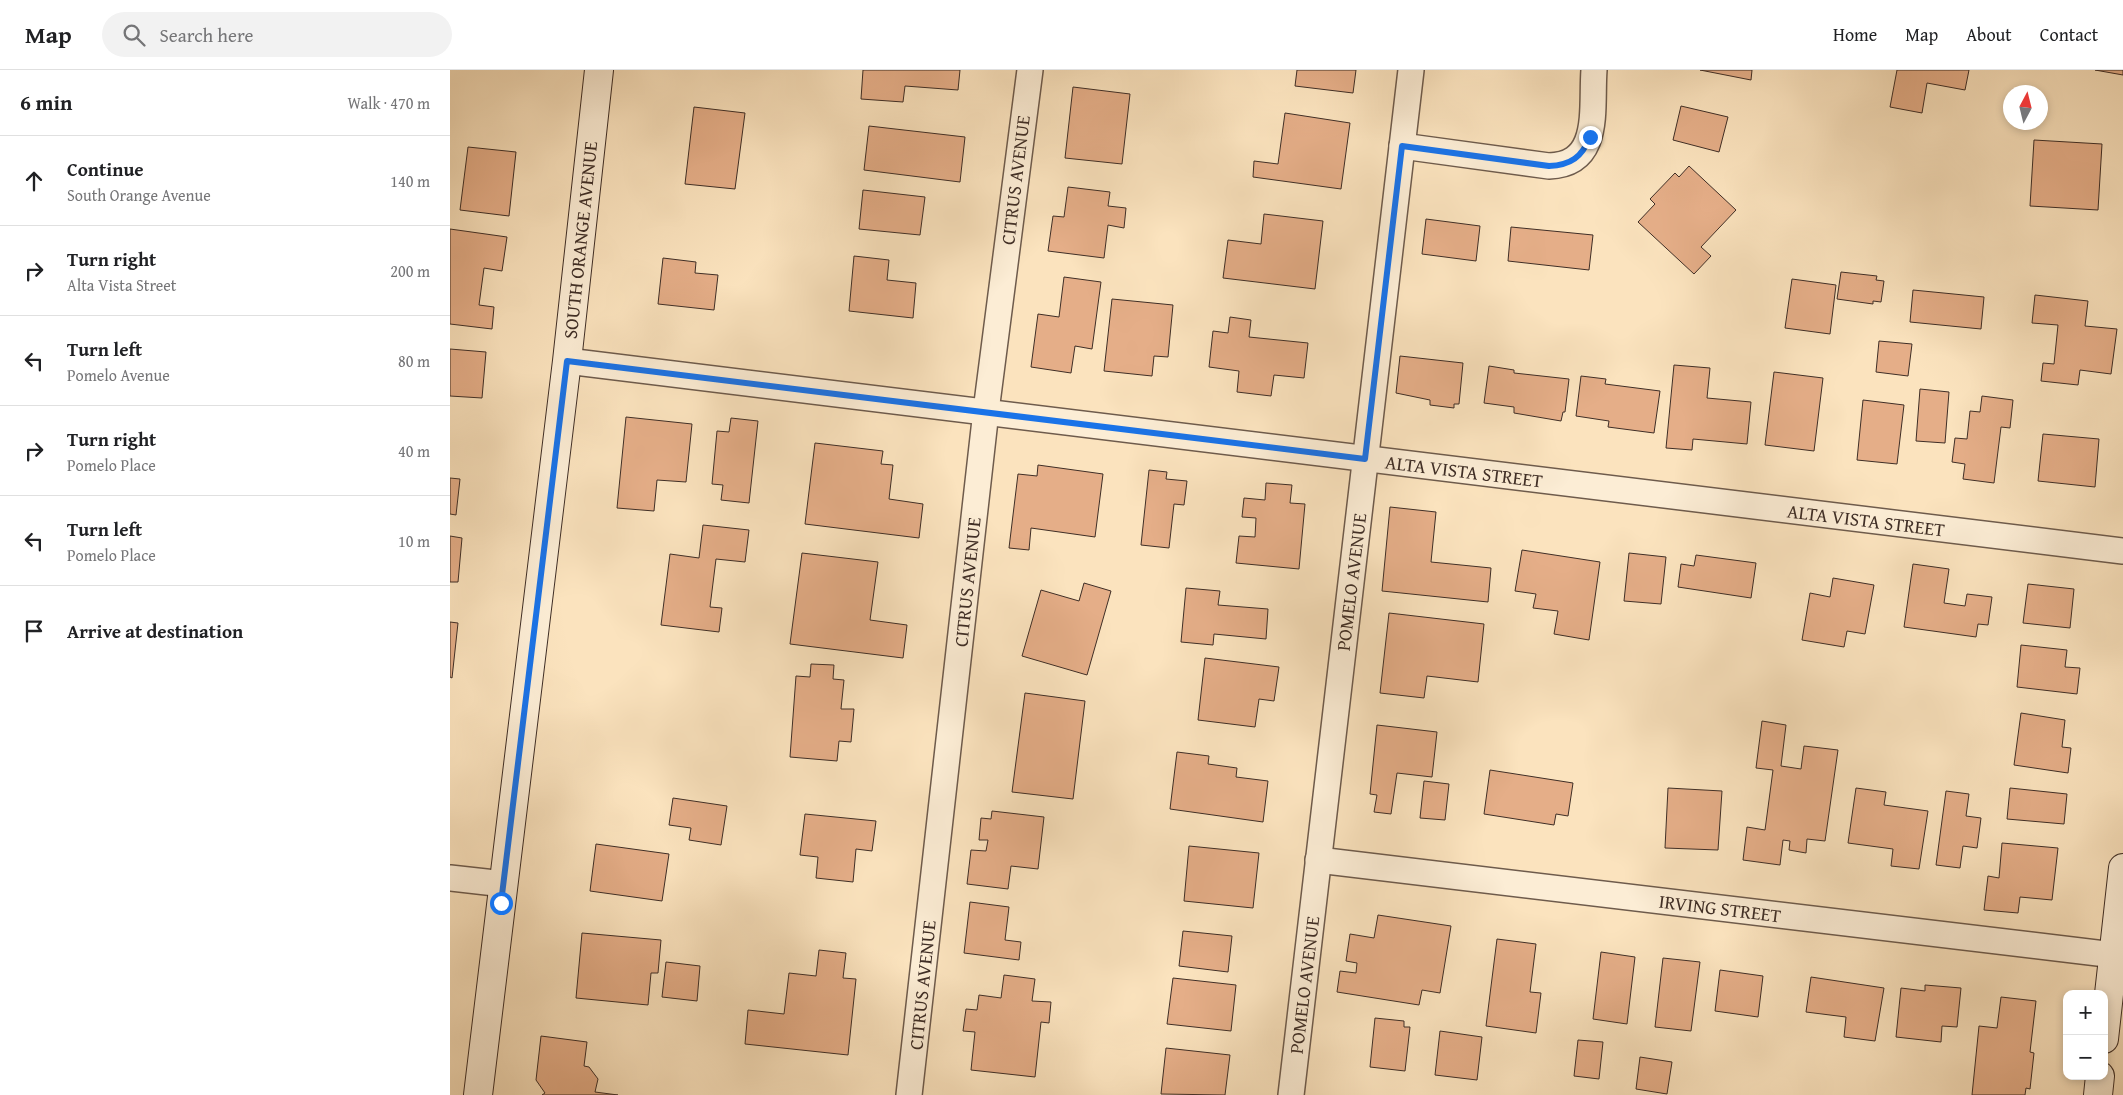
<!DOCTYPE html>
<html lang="en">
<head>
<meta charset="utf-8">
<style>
  :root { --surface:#fff; --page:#f2f2f2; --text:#202124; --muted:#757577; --line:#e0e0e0 }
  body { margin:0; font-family:"Gentium Book Plus",serif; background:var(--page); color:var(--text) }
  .controls { position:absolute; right:15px; bottom:15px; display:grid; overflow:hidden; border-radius:10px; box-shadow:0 2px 8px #0003 }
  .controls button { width:45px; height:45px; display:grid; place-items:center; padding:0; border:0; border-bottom:1px solid var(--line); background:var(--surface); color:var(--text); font:25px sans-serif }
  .compass { position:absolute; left:1553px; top:15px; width:45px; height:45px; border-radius:50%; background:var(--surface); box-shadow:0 2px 8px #0003; rotate:7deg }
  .stop { position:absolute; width:15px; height:15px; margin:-11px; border:4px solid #1a73e8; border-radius:50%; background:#fff }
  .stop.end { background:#1a73e8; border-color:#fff; box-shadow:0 1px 5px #0008 }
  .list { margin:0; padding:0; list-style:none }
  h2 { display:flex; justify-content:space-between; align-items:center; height:65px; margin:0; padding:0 20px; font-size:21px }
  h2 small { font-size:16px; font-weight:400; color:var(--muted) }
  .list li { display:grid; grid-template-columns:32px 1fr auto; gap:15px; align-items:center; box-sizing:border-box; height:90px; padding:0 20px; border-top:1px solid var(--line) }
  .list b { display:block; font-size:19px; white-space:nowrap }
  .list p { margin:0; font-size:16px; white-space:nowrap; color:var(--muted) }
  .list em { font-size:16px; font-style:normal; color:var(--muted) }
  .icon { flex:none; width:28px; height:28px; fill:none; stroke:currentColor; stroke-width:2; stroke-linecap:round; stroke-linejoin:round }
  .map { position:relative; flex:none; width:1673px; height:1025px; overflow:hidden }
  header { display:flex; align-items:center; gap:30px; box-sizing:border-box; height:70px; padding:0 25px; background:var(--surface); border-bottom:1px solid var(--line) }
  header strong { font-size:24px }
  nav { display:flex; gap:28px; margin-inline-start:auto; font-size:18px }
  .search { width:350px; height:45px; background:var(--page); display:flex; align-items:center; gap:12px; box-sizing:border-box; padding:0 18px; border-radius:28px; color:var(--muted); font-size:19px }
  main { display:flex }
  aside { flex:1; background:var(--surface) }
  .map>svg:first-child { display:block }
  .building { fill:#e5ae88; stroke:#3f2e26 }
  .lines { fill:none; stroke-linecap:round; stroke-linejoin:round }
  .street-casing { stroke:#6e5b4c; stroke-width:28 }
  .secondary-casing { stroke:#3f2e26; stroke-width:30 }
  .street { stroke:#fcedd5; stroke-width:25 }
  .secondary { stroke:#fcedd5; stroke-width:28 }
  .route { stroke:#1a73e8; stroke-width:6 }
  .labels { text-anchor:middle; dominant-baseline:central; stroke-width:5; stroke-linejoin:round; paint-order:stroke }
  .street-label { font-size:19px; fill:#3f2e26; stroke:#fcedd5 }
</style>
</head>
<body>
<header>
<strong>Map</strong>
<div class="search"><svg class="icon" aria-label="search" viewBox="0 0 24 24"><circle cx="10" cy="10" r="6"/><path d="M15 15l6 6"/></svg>Search here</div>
<nav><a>Home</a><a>Map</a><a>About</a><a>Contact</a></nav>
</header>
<main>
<aside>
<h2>6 min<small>Walk · 470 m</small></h2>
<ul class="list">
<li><svg class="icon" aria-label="ahead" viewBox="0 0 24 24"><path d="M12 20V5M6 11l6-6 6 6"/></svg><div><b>Continue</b><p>South Orange Avenue</p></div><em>140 m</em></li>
<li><svg class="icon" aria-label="right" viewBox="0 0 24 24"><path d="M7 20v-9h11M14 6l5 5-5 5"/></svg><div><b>Turn right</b><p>Alta Vista Street</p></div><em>200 m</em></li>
<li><svg class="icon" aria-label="left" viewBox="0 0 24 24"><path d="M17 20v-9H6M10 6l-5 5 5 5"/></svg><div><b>Turn left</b><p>Pomelo Avenue</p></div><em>80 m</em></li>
<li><svg class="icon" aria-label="right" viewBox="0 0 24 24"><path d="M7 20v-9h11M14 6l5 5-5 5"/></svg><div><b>Turn right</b><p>Pomelo Place</p></div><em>40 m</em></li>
<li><svg class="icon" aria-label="left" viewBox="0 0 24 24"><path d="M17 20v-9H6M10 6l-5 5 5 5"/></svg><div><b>Turn left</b><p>Pomelo Place</p></div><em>10 m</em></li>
<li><svg class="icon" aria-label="arrive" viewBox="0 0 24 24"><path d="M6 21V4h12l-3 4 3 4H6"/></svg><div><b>Arrive at destination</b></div></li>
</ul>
</aside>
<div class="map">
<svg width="1673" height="1025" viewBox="0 0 1673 1025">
  <rect width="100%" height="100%" fill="#fbe3be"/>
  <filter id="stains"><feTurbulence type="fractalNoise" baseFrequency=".004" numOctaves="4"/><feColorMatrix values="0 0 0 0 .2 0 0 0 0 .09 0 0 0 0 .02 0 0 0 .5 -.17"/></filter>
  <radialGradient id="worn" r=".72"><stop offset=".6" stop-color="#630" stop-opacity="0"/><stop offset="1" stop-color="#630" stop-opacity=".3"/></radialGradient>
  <!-- building -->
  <g class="building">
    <polygon points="413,0 510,0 508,20 455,16 453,32 411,29"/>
    <polygon points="847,0 906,0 903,23 845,16"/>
    <polygon points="1250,0 1302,0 1301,10"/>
    <polygon points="1447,0 1519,0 1515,20 1477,13 1472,43 1440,37"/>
    <polygon points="1645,0 1673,0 1673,5"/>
    <polygon points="623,17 680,24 672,94 615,88"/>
    <polygon points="1231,36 1278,47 1269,82 1223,70"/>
    <polygon points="244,37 295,43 285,119 235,114"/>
    <polygon points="835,43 900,53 891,119 803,107 804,91 828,94"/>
    <polygon points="419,56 515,67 510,112 414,100"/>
    <polygon points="1584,70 1652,74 1648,140 1580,136"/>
    <polygon points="18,77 66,82 59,146 10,140"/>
    <polygon points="1239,96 1286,140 1251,177 1261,186 1244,204 1188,152 1205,134 1200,129 1225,103 1229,107"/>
    <polygon points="618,117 660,122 658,136 676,138 674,158 658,155 654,188 598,181 603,146 614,147"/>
    <polygon points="413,120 475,127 470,165 409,159"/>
    <polygon points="814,144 873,151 865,219 773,208 778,170 811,174"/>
    <polygon points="976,149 1030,156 1026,191 972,184"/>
    <polygon points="1061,157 1143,165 1139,200 1058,191"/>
    <polygon points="0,159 57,167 52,201 34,198 29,235 44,237 42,259 0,254"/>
    <polygon points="404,186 439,190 437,210 466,213 463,248 399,241"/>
    <polygon points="213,188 246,192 245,203 268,205 264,240 208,234"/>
    <polygon points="1391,202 1427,206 1426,210 1434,211 1431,232 1423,231 1423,234 1387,229"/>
    <polygon points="614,207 651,212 642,279 625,276 621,303 581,297 588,244 609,247"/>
    <polygon points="1342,209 1386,215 1380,264 1335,258"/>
    <polygon points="1463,220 1534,227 1531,259 1460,252"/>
    <polygon points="1585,225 1638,231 1635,256 1667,259 1661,304 1630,300 1628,315 1591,311 1593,293 1604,294 1608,255 1582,253"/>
    <polygon points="662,229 723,235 718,287 704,286 702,306 654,301"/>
    <polygon points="780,247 801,250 799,267 858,273 854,308 824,305 821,326 787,322 789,301 759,297 763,261 778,263"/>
    <polygon points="1429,271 1462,274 1458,306 1426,302"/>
    <polygon points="0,279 36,282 32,328 0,326"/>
    <polygon points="950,286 1013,293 1009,334 1004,334 1004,338 980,335 980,330 946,323"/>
    <polygon points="1224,295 1260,298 1257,328 1301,332 1297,374 1243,369 1242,380 1216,378"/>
    <polygon points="1039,296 1064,300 1064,303 1119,309 1115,342 1113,342 1111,351 1064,343 1064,337 1034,333"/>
    <polygon points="1324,302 1373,308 1364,381 1315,375"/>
    <polygon points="1131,306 1156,309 1155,314 1210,321 1204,363 1158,357 1159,351 1126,346"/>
    <polygon points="1470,319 1499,322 1495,373 1466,371"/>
    <polygon points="1532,326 1563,330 1560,358 1551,357 1544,413 1513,409 1515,394 1502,392 1505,368 1517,369 1520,341 1530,342"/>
    <polygon points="1413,330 1454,335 1447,394 1407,390"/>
    <polygon points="176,347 242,354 236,412 207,410 204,441 167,438"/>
    <polygon points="281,348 308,351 299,433 271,430 273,415 262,414 267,361 279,362"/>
    <polygon points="1593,364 1649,369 1645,417 1588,411"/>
    <polygon points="365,373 433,381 431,394 443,395 439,429 473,434 469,468 355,454"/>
    <polygon points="588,395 653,404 645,467 581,458 579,480 559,478 568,404 587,406"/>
    <polygon points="699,400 717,402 716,409 737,411 734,435 724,434 719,478 691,475"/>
    <polygon points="0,408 10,409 6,445 0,444"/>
    <polygon points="816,413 842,415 840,433 855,434 849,499 786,493 789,466 805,467 806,448 792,447 794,428 815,430"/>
    <polygon points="940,437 986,442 981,492 1041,498 1038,532 932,521"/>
    <polygon points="253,455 299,460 295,492 266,489 260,537 272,538 269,562 211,555 220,484 249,488"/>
    <polygon points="0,466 12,468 8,512 0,512"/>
    <polygon points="1072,480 1150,492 1139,570 1104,564 1108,541 1083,538 1086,524 1065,521"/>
    <polygon points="352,483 428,492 420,550 457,555 453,588 340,574"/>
    <polygon points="1179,483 1216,487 1211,534 1174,531"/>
    <polygon points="1246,485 1306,493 1301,528 1228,517 1231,494 1244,496"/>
    <polygon points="1463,494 1499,499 1494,533 1515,536 1517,524 1542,527 1538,555 1528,554 1526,567 1454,557"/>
    <polygon points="1383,508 1424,515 1415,564 1397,561 1394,577 1352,570 1360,523 1380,527"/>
    <polygon points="634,513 661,521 637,605 572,586 591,520 629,531"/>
    <polygon points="1578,514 1624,519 1620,558 1573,553"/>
    <polygon points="736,518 770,521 768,535 818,539 816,569 764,564 763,575 731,572"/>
    <polygon points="939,543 1034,554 1028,612 977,606 974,628 930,623"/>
    <polygon points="0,552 8,553 2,608 0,607"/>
    <polygon points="1571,575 1617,580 1615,597 1630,598 1627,624 1567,617"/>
    <polygon points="755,588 829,597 824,631 809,629 805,657 748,650"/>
    <polygon points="361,594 384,595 383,609 394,610 391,639 404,639 401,672 389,671 387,691 340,687 346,606 360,607"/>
    <polygon points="575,623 635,631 623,729 562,722"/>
    <polygon points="1571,643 1615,650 1612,677 1621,678 1618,703 1564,695"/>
    <polygon points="1312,651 1336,655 1331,696 1351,699 1354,676 1388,680 1375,771 1357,769 1356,783 1339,780 1340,771 1333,770 1330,795 1293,790 1297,757 1315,760 1323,700 1306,698"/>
    <polygon points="927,655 987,662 982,707 947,703 941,744 924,742 927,725 920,724"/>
    <polygon points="727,682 759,686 758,694 787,698 786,707 818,711 813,752 720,739"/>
    <polygon points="1040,700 1123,713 1118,746 1106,744 1104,755 1034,744"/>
    <polygon points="974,711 999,714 995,750 970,748"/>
    <polygon points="1218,718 1272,721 1268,780 1215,778"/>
    <polygon points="1406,718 1436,722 1434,735 1478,741 1469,799 1441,796 1443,779 1398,773"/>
    <polygon points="1560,718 1617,724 1614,754 1557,749"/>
    <polygon points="1496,721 1519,724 1516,746 1531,748 1527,778 1513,776 1510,798 1486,795"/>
    <polygon points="223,728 277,736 271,775 239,770 241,758 219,755"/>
    <polygon points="542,741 594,747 588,799 561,796 558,819 517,814 521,780 536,781 538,770 529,770 531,748 541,749"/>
    <polygon points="355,744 426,751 422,781 406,779 403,812 366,808 368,787 350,785"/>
    <polygon points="1552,773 1608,778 1602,830 1570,827 1568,843 1534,840 1538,806 1549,808"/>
    <polygon points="146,774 219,784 212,831 140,821"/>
    <polygon points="739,776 809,783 803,838 734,831"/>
    <polygon points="520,832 559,837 555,870 571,872 569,890 514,883"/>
    <polygon points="928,845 1001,856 990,923 972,920 969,935 887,922 890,901 906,903 907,893 896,891 900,864 924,868"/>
    <polygon points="733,861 782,866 778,902 729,896"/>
    <polygon points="132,863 211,870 208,903 201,903 198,935 126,928"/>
    <polygon points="1047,869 1086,874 1080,922 1091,923 1086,963 1036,956"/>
    <polygon points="369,880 396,883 393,908 406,909 398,985 295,974 298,940 334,944 339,903 366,906"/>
    <polygon points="1151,882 1185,887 1177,954 1143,949"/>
    <polygon points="1213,888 1250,892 1241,961 1205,957"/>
    <polygon points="216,892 250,896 247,931 212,927"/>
    <polygon points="1270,900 1313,906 1308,947 1265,941"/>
    <polygon points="554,905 585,909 582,931 601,932 599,953 591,952 585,1007 521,1000 525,962 513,961 516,939 527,940 529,925 551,928"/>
    <polygon points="1361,907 1434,918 1425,971 1394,967 1396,947 1356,942"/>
    <polygon points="723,908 786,915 781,961 717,954"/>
    <polygon points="1475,915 1511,918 1507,957 1492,956 1491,972 1446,967 1451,918 1475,921"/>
    <polygon points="1551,927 1586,931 1580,982 1584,983 1580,1019 1576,1018 1575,1025 1522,1025 1529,956 1547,958"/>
    <polygon points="925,948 954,951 954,957 960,957 955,1001 920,997"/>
    <polygon points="990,961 1032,967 1027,1010 985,1005"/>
    <polygon points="91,966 137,972 134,996 139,997 148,1009 145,1022 168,1025 92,1025 95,1023 86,1010"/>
    <polygon points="1128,970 1153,972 1149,1009 1124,1006"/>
    <polygon points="716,978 780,985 775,1025 711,1024"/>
    <polygon points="1190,987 1222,992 1217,1024 1186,1019"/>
  </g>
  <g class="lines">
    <defs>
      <g id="street">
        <path d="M952 76 1099 96C1152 94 1141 39 1144 0"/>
        <polyline points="117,291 1673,481"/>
        <polyline points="868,790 1673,886"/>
        <polyline points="0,808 54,814"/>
        <polyline points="459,1025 536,341 580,0"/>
        <polyline points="841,1025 961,0"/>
      </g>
      <g id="secondary">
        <polyline points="1654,969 1673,798"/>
        <polyline points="28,1025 117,291 149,0"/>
        <polyline points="1648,1025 1650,1006"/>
      </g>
    </defs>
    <!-- street casing -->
    <use href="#street" class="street-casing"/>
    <!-- secondary casing -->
    <use href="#secondary" class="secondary-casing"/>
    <!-- street -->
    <use href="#street" class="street"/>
    <!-- secondary -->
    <use href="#secondary" class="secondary"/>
  </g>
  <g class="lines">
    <!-- route -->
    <path class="route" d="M51 833 117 291 915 389 952 76 1099 96C1121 95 1132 87 1140 67"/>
  </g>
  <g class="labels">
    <!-- street labels -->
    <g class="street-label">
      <text transform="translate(565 110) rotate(-83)">CITRUS AVENUE</text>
      <text transform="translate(130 170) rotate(-84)">SOUTH ORANGE AVENUE</text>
      <text transform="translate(1014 401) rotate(7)">ALTA VISTA STREET</text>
      <text transform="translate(1416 450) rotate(7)">ALTA VISTA STREET</text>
      <text transform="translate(517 512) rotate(-84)">CITRUS AVENUE</text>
      <text transform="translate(901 512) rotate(-83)">POMELO AVENUE</text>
      <text transform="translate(1270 838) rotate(7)">IRVING STREET</text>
      <text transform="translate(472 915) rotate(-84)">CITRUS AVENUE</text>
      <text transform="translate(854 915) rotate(-83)">POMELO AVENUE</text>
    </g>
  </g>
  <rect width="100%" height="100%" filter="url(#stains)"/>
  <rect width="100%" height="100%" fill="url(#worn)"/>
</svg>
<div class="controls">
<button>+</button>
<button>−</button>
</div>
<svg class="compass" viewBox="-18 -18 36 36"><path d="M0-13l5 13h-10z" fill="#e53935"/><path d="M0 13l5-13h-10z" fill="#757577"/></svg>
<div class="stop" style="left:51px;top:833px"></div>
<div class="stop end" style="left:1140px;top:67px"></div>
</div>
</main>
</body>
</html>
